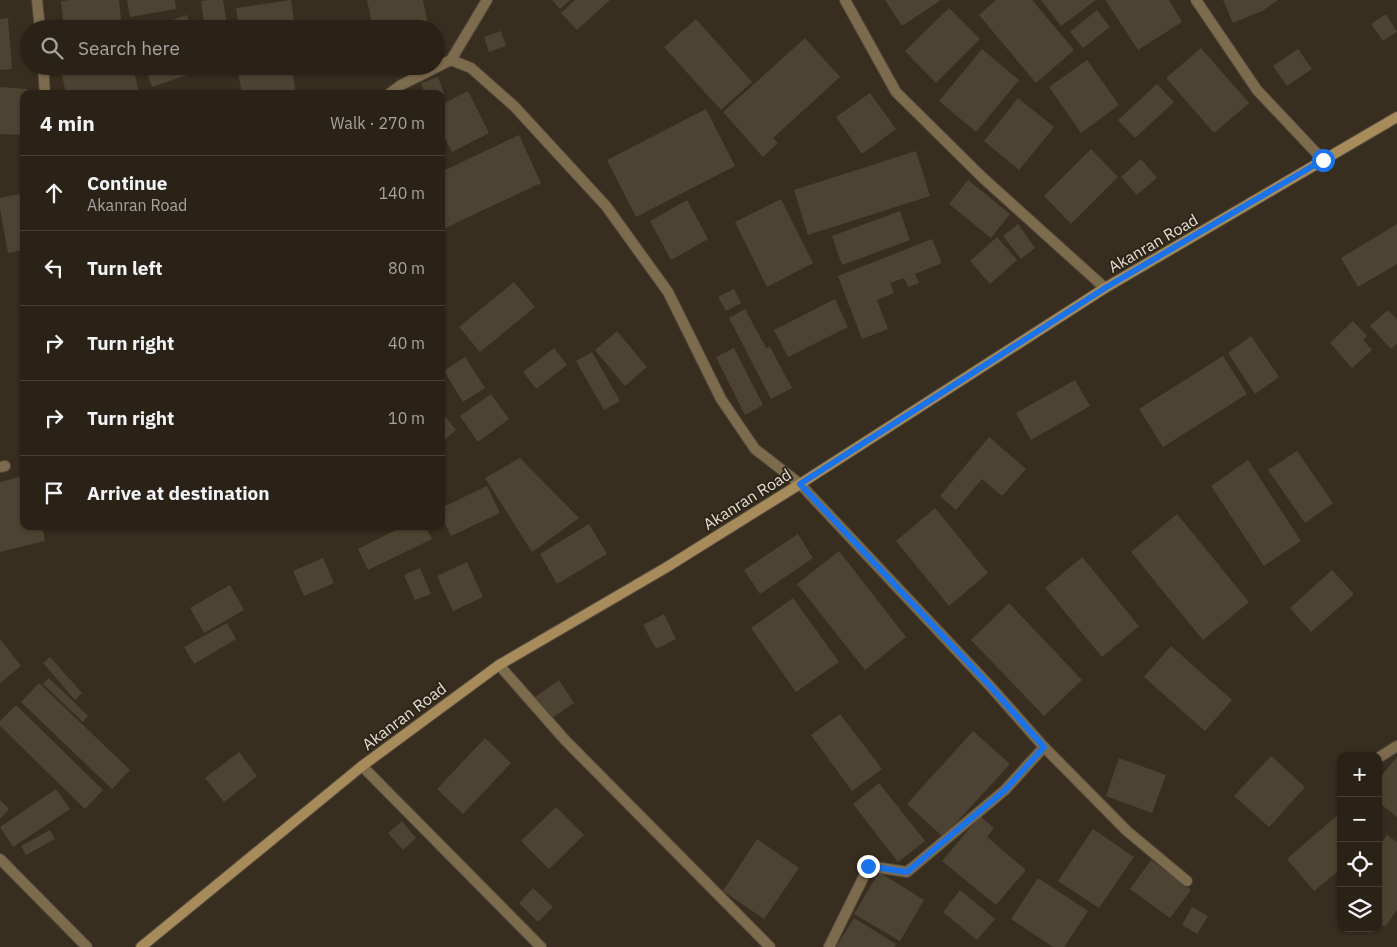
<!DOCTYPE html>
<html lang="en">
<head>
<meta charset="utf-8">
<style>
  :root { --surface:#2a2217; --page:#322a20; --text:#f1f3f6; --muted:#a5a4a1; --line:#463f36 }
  body { margin:0; font-family:"IBM Plex Sans",sans-serif; background:var(--page); color:var(--text) }
  .controls { position:absolute; right:15px; bottom:15px; display:grid; overflow:hidden; border-radius:10px; box-shadow:0 1px 4px #0004 }
  .controls button { width:45px; height:45px; display:grid; place-items:center; padding:0; border:0; border-bottom:1px solid var(--line); background:var(--surface); color:var(--text); font:25px sans-serif }
  .stop { position:absolute; width:15px; height:15px; margin:-11px; border:4px solid #1a73e8; border-radius:50%; background:#fff }
  .stop.end { background:#1a73e8; border-color:#fff; box-shadow:0 1px 5px #0008 }
  .list { margin:0; padding:0; list-style:none }
  h2 { display:flex; justify-content:space-between; align-items:center; height:65px; margin:0; padding:0 20px; font-size:21px }
  h2 small { font-size:16px; font-weight:400; color:var(--muted) }
  .list li { display:grid; grid-template-columns:32px 1fr auto; gap:15px; align-items:center; box-sizing:border-box; height:75px; padding:0 20px; border-top:1px solid var(--line) }
  .list b { display:block; font-size:19px; white-space:nowrap }
  .list p { margin:0; font-size:16px; white-space:nowrap; color:var(--muted) }
  .list em { font-size:16px; font-style:normal; color:var(--muted) }
  .icon { flex:none; width:28px; height:28px; fill:none; stroke:currentColor; stroke-width:2; stroke-linecap:round; stroke-linejoin:round }
  .map { position:relative; flex:none; width:1397px; height:947px; overflow:hidden }
  .search { position:absolute; background:var(--surface); box-shadow:0 1px 4px #0004; left:20px; top:20px; width:425px; height:55px; display:flex; align-items:center; gap:12px; box-sizing:border-box; padding:0 18px; border-radius:28px; color:var(--muted); font-size:19px }
  .panel { position:absolute; background:var(--surface); box-shadow:0 1px 4px #0004; left:20px; top:90px; width:425px; height:440px; border-radius:10px }
  .map>svg:first-child { display:block }
  .building { fill:#4d4333 }
  .lines { fill:none; stroke-linecap:round; stroke-linejoin:round }
  .street-casing { stroke:#544a3c; stroke-width:12 }
  .secondary-casing { stroke:#544a3c; stroke-width:12 }
  .street { stroke:#7d6b4d; stroke-width:10 }
  .secondary { stroke:#a88b5b; stroke-width:10 }
  .route { stroke:#1a73e8; stroke-width:6 }
  .labels { text-anchor:middle; dominant-baseline:central; stroke-width:4; stroke-linejoin:round; paint-order:stroke }
  .street-label { font-size:16px; fill:#e4ded5; stroke:#2e2516 }
</style>
</head>
<body>
<div class="map">
<svg width="1397" height="947" viewBox="0 0 1397 947">
  <rect width="100%" height="100%" fill="#382e1f"/>
  <!-- building -->
  <g class="building">
    <polygon points="70,0 119,0 122,29 64,29 61,1"/>
    <polygon points="127,0 175,0 176,9 130,17"/>
    <polygon points="208,0 223,0 228,29 205,29 201,1"/>
    <polygon points="291,0 295,29 239,29 236,8"/>
    <polygon points="367,0 423,0 429,29 373,29"/>
    <polygon points="552,0 570,0 560,9"/>
    <polygon points="575,0 610,0 577,30 561,13"/>
    <polygon points="885,0 941,0 902,26"/>
    <polygon points="996,0 1032,0 1074,50 1036,83 979,15"/>
    <polygon points="1041,0 1096,0 1061,26"/>
    <polygon points="1108,0 1169,0 1182,22 1138,50 1106,1"/>
    <polygon points="1223,0 1278,0 1262,11 1233,23"/>
    <polygon points="949,8 980,39 936,83 905,51"/>
    <polygon points="1097,10 1110,27 1083,48 1070,32"/>
    <polygon points="1386,14 1397,32 1383,41 1371,24"/>
    <polygon points="187,15 191,29 147,29 147,28"/>
    <polygon points="8,18 12,69 0,70 0,19"/>
    <polygon points="696,19 752,82 721,110 664,47"/>
    <polygon points="501,31 506,46 489,52 484,37"/>
    <polygon points="805,38 840,77 773,138 778,143 763,157 723,112"/>
    <polygon points="1201,48 1249,103 1214,133 1166,78"/>
    <polygon points="982,49 1019,80 976,132 939,101"/>
    <polygon points="1298,49 1312,69 1287,86 1273,66"/>
    <polygon points="1087,60 1119,105 1081,133 1049,87"/>
    <polygon points="60,66 133,66 139,94 66,94"/>
    <polygon points="145,66 204,66 205,69 152,87"/>
    <polygon points="237,66 291,66 296,94 242,94"/>
    <polygon points="438,77 444,94 425,94 421,83"/>
    <polygon points="1157,84 1174,102 1135,138 1118,120"/>
    <polygon points="0,87 28,89 27,94 24,94 24,135 0,134"/>
    <polygon points="468,91 489,133 452,152 441,130 441,105"/>
    <polygon points="870,93 896,129 862,154 836,117"/>
    <polygon points="1018,98 1054,127 1019,170 984,141"/>
    <polygon points="706,109 735,166 636,217 607,160"/>
    <polygon points="519,135 541,183 441,230 441,172"/>
    <polygon points="1091,149 1118,177 1071,224 1044,196"/>
    <polygon points="916,151 930,196 808,235 794,190"/>
    <polygon points="1141,159 1157,178 1137,195 1121,177"/>
    <polygon points="968,180 1010,214 991,238 949,204"/>
    <polygon points="24,193 24,250 8,253 0,209 0,198"/>
    <polygon points="781,199 813,263 767,287 735,222"/>
    <polygon points="687,200 708,239 671,260 650,221"/>
    <polygon points="900,211 910,240 842,265 832,236"/>
    <polygon points="1018,224 1035,248 1021,259 1003,236"/>
    <polygon points="1397,224 1397,264 1358,287 1341,258"/>
    <polygon points="997,237 1017,260 990,284 970,261"/>
    <polygon points="932,239 942,263 915,274 919,283 908,287 904,278 890,283 894,293 877,300 888,329 862,339 838,276"/>
    <polygon points="514,282 535,307 480,352 459,327"/>
    <polygon points="734,289 741,303 726,311 718,297"/>
    <polygon points="835,299 848,327 788,357 774,330"/>
    <polygon points="745,309 766,348 770,347 792,388 771,399 729,318"/>
    <polygon points="1388,310 1397,320 1397,344 1391,349 1370,326"/>
    <polygon points="1353,321 1367,336 1363,340 1372,350 1352,368 1330,343"/>
    <polygon points="617,331 647,367 625,386 595,350"/>
    <polygon points="1251,336 1279,377 1255,394 1228,353"/>
    <polygon points="554,348 567,365 536,389 523,372"/>
    <polygon points="734,348 763,405 745,415 716,357"/>
    <polygon points="592,352 620,401 604,410 576,361"/>
    <polygon points="1223,356 1247,394 1163,447 1139,409"/>
    <polygon points="465,357 485,388 463,402 444,371"/>
    <polygon points="1075,380 1090,406 1031,440 1016,413"/>
    <polygon points="491,394 509,419 478,442 460,416"/>
    <polygon points="441,411 456,430 441,443"/>
    <polygon points="989,437 1026,469 1002,496 982,479 956,510 940,496"/>
    <polygon points="1297,451 1333,503 1305,523 1268,470"/>
    <polygon points="520,458 579,518 532,552 485,478"/>
    <polygon points="1248,460 1301,541 1264,566 1211,486"/>
    <polygon points="24,476 24,526 42,526 45,541 0,552 0,482"/>
    <polygon points="487,486 500,513 451,536 441,515 441,508"/>
    <polygon points="935,508 988,573 949,606 896,541"/>
    <polygon points="1177,514 1249,602 1203,640 1131,552"/>
    <polygon points="589,524 607,554 557,584 540,554"/>
    <polygon points="404,526 425,526 432,539 368,570 358,549"/>
    <polygon points="798,534 813,558 760,594 744,570"/>
    <polygon points="839,551 906,637 865,670 797,584"/>
    <polygon points="1082,557 1139,626 1102,657 1045,588"/>
    <polygon points="323,558 334,583 304,596 293,571"/>
    <polygon points="467,562 483,597 453,611 437,576"/>
    <polygon points="420,568 431,594 415,600 404,575"/>
    <polygon points="1332,570 1354,594 1311,632 1290,608"/>
    <polygon points="230,585 244,610 204,633 190,608"/>
    <polygon points="793,598 839,662 796,692 751,628"/>
    <polygon points="1009,603 1082,680 1044,716 971,640"/>
    <polygon points="664,614 676,639 656,649 643,625"/>
    <polygon points="227,623 236,639 194,664 184,647"/>
    <polygon points="0,639 21,666 0,683"/>
    <polygon points="1171,646 1232,700 1205,731 1144,677"/>
    <polygon points="50,657 82,693 75,700 43,663"/>
    <polygon points="49,678 88,716 83,722 43,684"/>
    <polygon points="559,680 574,703 551,719 535,697"/>
    <polygon points="39,683 130,770 112,789 21,702"/>
    <polygon points="16,705 103,790 85,809 0,726 0,721"/>
    <polygon points="840,714 882,769 852,791 811,735"/>
    <polygon points="973,731 1010,764 943,837 907,804"/>
    <polygon points="485,738 511,763 463,814 437,789"/>
    <polygon points="239,752 257,776 224,802 205,778"/>
    <polygon points="1271,756 1305,787 1269,827 1234,796"/>
    <polygon points="1397,757 1397,817 1378,802 1378,780"/>
    <polygon points="1119,758 1166,775 1152,813 1106,796"/>
    <polygon points="879,783 925,841 898,862 853,804"/>
    <polygon points="56,789 70,809 13,847 0,827"/>
    <polygon points="0,800 9,809 0,819"/>
    <polygon points="556,807 584,835 549,869 521,841"/>
    <polygon points="1341,812 1341,869 1314,891 1287,859"/>
    <polygon points="980,816 994,828 987,837 1026,870 996,905 942,861"/>
    <polygon points="402,821 416,838 403,850 388,833"/>
    <polygon points="1093,829 1134,857 1099,908 1058,881"/>
    <polygon points="50,830 55,839 26,855 21,846"/>
    <polygon points="1387,835 1397,842 1397,910 1385,927 1378,922 1378,847"/>
    <polygon points="757,839 799,868 764,919 723,891"/>
    <polygon points="1151,860 1191,890 1170,918 1130,889"/>
    <polygon points="879,872 924,900 900,941 854,914"/>
    <polygon points="1038,878 1088,911 1064,947 1053,947 1011,919"/>
    <polygon points="533,888 553,907 538,922 519,903"/>
    <polygon points="960,890 995,919 977,940 943,912"/>
    <polygon points="1192,907 1208,916 1197,934 1182,925"/>
    <polygon points="854,918 896,944 894,947 836,947"/>
  </g>
  <g class="lines">
    <defs>
      <g id="street">
        <polyline points="37,0 40,29"/>
        <polyline points="845,0 896,92 983,178 1105,288"/>
        <polyline points="1196,0 1257,90 1323,160"/>
        <polyline points="451,60 471,68 514,106 606,206 668,292 721,399 755,449 800,484 990,686 1044,747 1127,831 1187,881"/>
        <polyline points="43,66 45,94"/>
        <polyline points="389,94 401,85 451,60 487,0"/>
        <polyline points="0,467 5,466"/>
        <polyline points="499,665 565,740 770,947"/>
        <polyline points="1378,758 1397,746"/>
        <polyline points="362,766 541,947"/>
        <polyline points="0,859 87,947"/>
        <polyline points="829,947 869,866 907,872 1005,790 1044,747"/>
      </g>
      <polyline id="secondary" points="141,947 362,766 499,665 667,567 800,484 1105,288 1397,117"/>
    </defs>
    <!-- street casing -->
    <use href="#street" class="street-casing"/>
    <!-- secondary casing -->
    <use href="#secondary" class="secondary-casing"/>
    <!-- street -->
    <use href="#street" class="street"/>
    <!-- secondary -->
    <use href="#secondary" class="secondary"/>
  </g>
  <g class="lines">
    <!-- route -->
    <polyline class="route" points="868,866 907,872 1005,790 1044,747 990,686 800,484 1105,288 1323,160"/>
  </g>
  <g class="labels">
    <!-- street labels -->
    <g class="street-label">
      <text transform="translate(1153 243) rotate(-30)">Akanran Road</text>
      <text transform="translate(747 499) rotate(-32)">Akanran Road</text>
      <text transform="translate(404 716) rotate(-37)">Akanran Road</text>
    </g>
  </g>
</svg>
<div class="controls">
<button>+</button>
<button>−</button>
<button><svg class="icon" aria-label="locate" viewBox="0 0 24 24"><circle cx="12" cy="12" r="6"/><path d="M12 2v4M12 18v4M2 12h4M18 12h4"/></svg></button>
<button><svg class="icon" aria-label="layers" viewBox="0 0 24 24"><path d="M12 4l9 5-9 5-9-5zM3 14l9 5 9-5"/></svg></button>
</div>
<div class="stop" style="left:1323px;top:160px"></div>
<div class="stop end" style="left:868px;top:866px"></div>
<div class="search"><svg class="icon" aria-label="search" viewBox="0 0 24 24"><circle cx="10" cy="10" r="6"/><path d="M15 15l6 6"/></svg>Search here</div>
<section class="panel">
<h2>4 min<small>Walk · 270 m</small></h2>
<ul class="list">
<li><svg class="icon" aria-label="ahead" viewBox="0 0 24 24"><path d="M12 20V5M6 11l6-6 6 6"/></svg><div><b>Continue</b><p>Akanran Road</p></div><em>140 m</em></li>
<li><svg class="icon" aria-label="left" viewBox="0 0 24 24"><path d="M17 20v-9H6M10 6l-5 5 5 5"/></svg><div><b>Turn left</b></div><em>80 m</em></li>
<li><svg class="icon" aria-label="right" viewBox="0 0 24 24"><path d="M7 20v-9h11M14 6l5 5-5 5"/></svg><div><b>Turn right</b></div><em>40 m</em></li>
<li><svg class="icon" aria-label="right" viewBox="0 0 24 24"><path d="M7 20v-9h11M14 6l5 5-5 5"/></svg><div><b>Turn right</b></div><em>10 m</em></li>
<li><svg class="icon" aria-label="arrive" viewBox="0 0 24 24"><path d="M6 21V4h12l-3 4 3 4H6"/></svg><div><b>Arrive at destination</b></div></li>
</ul>
</section>
</div>
</body>
</html>
